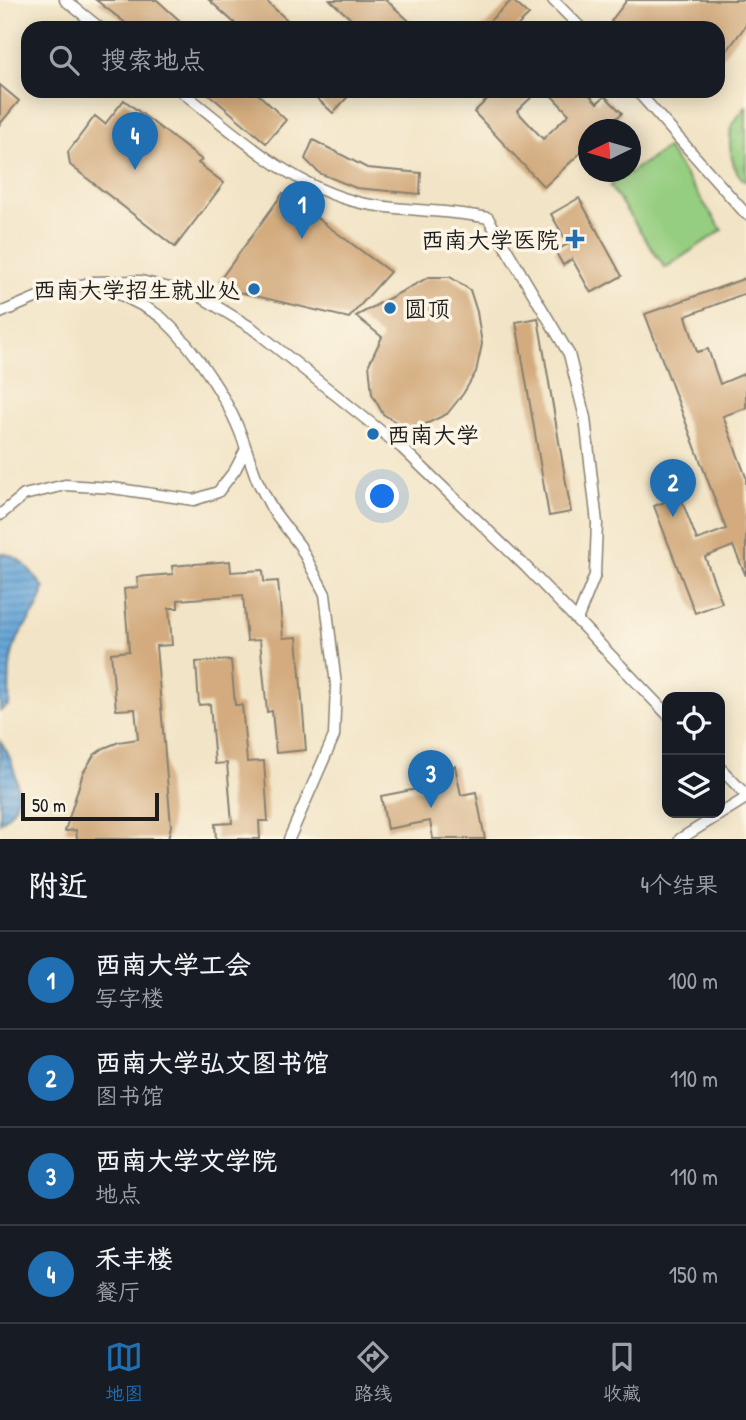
<!DOCTYPE html>
<html lang="zh">
<head>
<meta charset="utf-8">
<style>
  :root { --surface:#171b24; --page:#242831; --text:#f1f3f6; --muted:#9ea1a6; --line:#363941; --accent:#1f6fb2 }
  body { margin:0; font-family:"Patrick Hand","LXGW WenKai TC",sans-serif; background:var(--page); color:var(--text) }
  .controls { position:absolute; right:21px; bottom:21px; display:grid; overflow:hidden; border-radius:14px; box-shadow:0 4px 18px #0003 }
  .controls button { width:63px; height:63px; display:grid; place-items:center; padding:0; border:0; border-bottom:2px solid var(--line); background:var(--surface); color:var(--text); font:35px sans-serif }
  .compass { position:absolute; left:578px; top:119px; width:63px; height:63px; border-radius:50%; background:var(--surface); box-shadow:0 4px 18px #0003; rotate:265deg }
  .scale { position:absolute; left:21px; bottom:18px; width:138px; box-sizing:border-box; padding-left:7px; border:4px solid #1c1c1c; border-top:0; font-size:19px; line-height:24px; white-space:nowrap; color:#1c1c1c; -webkit-text-stroke:5px #fcf5e5; paint-order:stroke }
  .you { position:absolute; left:383px; top:497px; width:24px; height:24px; margin:-18px; border:5px solid #fff; border-radius:50%; background:#1a73e8; box-shadow:0 0 0 10px #1a73e833 }
  .badge { display:grid; place-items:center; width:46px; height:46px; border-radius:50%; background:var(--accent); color:#fff; font-size:23px; font-weight:700 }
  .pin { position:absolute; translate:-50% -58px; filter:drop-shadow(0 2px 4px #0008) }
  .pin::after { content:''; position:absolute; top:37px; width:24px; height:21px; background:inherit; clip-path:polygon(0 0,100% 0,50% 100%) }
  .list { margin:0; padding:0; list-style:none }
  h2 { display:flex; justify-content:space-between; align-items:center; height:91px; margin:0; padding:0 28px; font-size:30px }
  h2 small { font-size:23px; font-weight:400; color:var(--muted) }
  .list li { display:grid; grid-template-columns:46px 1fr auto; gap:21px; align-items:center; box-sizing:border-box; height:98px; padding:0 28px; border-top:2px solid var(--line) }
  .list b { display:block; font-size:26px; white-space:nowrap }
  .list p { margin:0; font-size:23px; white-space:nowrap; color:var(--muted) }
  .list em { font-size:23px; font-style:normal; color:var(--muted) }
  .icon { flex:none; width:38px; height:38px; fill:none; stroke:currentColor; stroke-width:2; stroke-linecap:round; stroke-linejoin:round }
  .map { position:relative; flex:none; width:746px; height:839px; overflow:hidden }
  .search { position:absolute; background:var(--surface); box-shadow:0 4px 18px #0003; left:21px; right:21px; top:21px; height:77px; display:flex; align-items:center; gap:18px; box-sizing:border-box; padding:0 24px; border-radius:21px; color:var(--muted); font-size:26px }
  .sheet { height:483px; background:var(--surface) }
  nav { display:flex; justify-content:space-around; align-items:center; box-sizing:border-box; height:98px; border-top:2px solid var(--line); background:var(--surface); font-size:19px; color:var(--muted) }
  nav a { display:grid; justify-items:center; gap:4px }
  nav .on { color:var(--accent) }
  .map>svg:first-child { display:block }
  .grass { fill:url(#grass-tufts); stroke:#59754e; stroke-width:2 }
  .garden { fill:#96ce81; stroke:#59754e; stroke-width:2 }
  .water { fill:url(#water-rules); stroke:#41607a; stroke-width:2 }
  .building { fill:#d3ab7e }
  .lines { fill:none; stroke-linecap:round; stroke-linejoin:round }
  .lane-casing { stroke:#878071; stroke-width:13 }
  .lane { stroke:#fff; stroke-width:10 }
  .poi-dot { fill:#1f6fb2; stroke:#fcf5e5; stroke-width:2.5 }
  .labels { text-anchor:middle; dominant-baseline:central; stroke-width:7; stroke-linejoin:round; paint-order:stroke }
  .poi-label { font-size:23px; fill:#1c1c1c; stroke:#fcf5e5; text-anchor:end }
</style>
</head>
<body>
<div class="map">
<svg width="746" height="839" viewBox="0 0 746 839">
  <defs>
    <pattern id="grass-tufts" width="24" height="20" patternUnits="userSpaceOnUse" patternTransform="scale(1.75)"><rect width="24" height="20" fill="#96ce81"/><path d="M3 7l-1-3M5 7V3M7 7l1-3M15 17l-1-3M17 17v-4M19 17l1-3" fill="none" stroke="#81b06f"/></pattern>
    <pattern id="water-rules" width="6" height="5" patternUnits="userSpaceOnUse" patternTransform="scale(1.75)"><rect width="6" height="5" fill="#66a5d8"/><path d="M0 2.5h6" fill="none" stroke="#5386ae"/></pattern>
  </defs>
  <rect width="100%" height="100%" fill="#fcf5e5"/>
  <filter id="ink" filterUnits="userSpaceOnUse"><feTurbulence type="fractalNoise" baseFrequency=".0143" numOctaves="2"/><feDisplacementMap in="SourceGraphic" scale="14" xChannelSelector="R" yChannelSelector="G"/><feConvolveMatrix kernelMatrix="1 2 1 2 8 2 1 2 1" color-interpolation-filters="sRGB"/></filter>
  <filter id="wash" filterUnits="userSpaceOnUse"><feTurbulence type="fractalNoise" baseFrequency=".00686" numOctaves="4" result="noise"/><feDisplacementMap in="SourceGraphic" scale="28" xChannelSelector="R" yChannelSelector="G"/><feGaussianBlur stdDeviation="1.57" result="paint"/><feColorMatrix in="noise" values="0 0 0 0 0 0 0 0 0 0 0 0 0 0 0 0 0 1.4 0 .05"/><feComposite in="paint" operator="in"/></filter>
  <g filter="url(#wash)">
    <rect width="100%" height="100%" fill="#f2e4c6"/>
    <!-- grass -->
    <path class="grass" d="M746 107V182C732 172 728 148 731 130 732 123 741 113 746 107Z"/>
    <!-- garden -->
    <polygon class="garden" points="667,148 722,230 665,268 610,186"/>
    <!-- water -->
    <g class="water">
      <path d="M0 553C20 554 33 573 44 588 39 616 21 624 14 648 8 664 10 687 9 705L0 711Z"/>
      <path d="M0 741C11 755 20 782 17 800 16 809 7 817 0 823Z"/>
    </g>
    <g id="blocks">
      <!-- building -->
      <g class="building">
        <polygon points="96,0 157,0 188,28 132,28"/>
        <polygon points="209,0 265,0 296,28 240,28"/>
        <polygon points="330,0 386,0 417,28 361,28"/>
        <polygon points="512,0 529,15 515,28 482,28"/>
        <polygon points="627,0 746,0 746,25 718,63 718,28 620,28 611,21"/>
        <polygon points="0,85 19,101 0,124"/>
        <polygon points="205,91 255,91 286,120 266,143"/>
        <polygon points="309,91 353,91 333,113"/>
        <polygon points="496,91 538,91 517,111 543,139 569,114 547,91 586,91 597,103 605,96 622,113 605,130 589,130 589,145 544,187 474,112"/>
        <polygon points="124,100 202,160 198,163 224,183 175,247 70,165 68,152 95,116 105,124"/>
        <polygon points="313,140 367,168 421,173 420,194 356,188 319,173 305,159"/>
        <polygon points="283,193 390,272 349,318 234,291 219,281"/>
        <polygon points="579,198 622,276 591,293 572,259 563,265 555,251 568,244 551,214"/>
        <polygon points="429,277 450,277 470,290 477,312 482,344 476,372 463,394 447,414 424,425 402,426 383,414 372,394 369,364 382,337 356,316"/>
        <polygon points="746,278 746,293 686,316 697,352 708,349 720,384 746,373 746,408 723,416 746,477 746,576 733,546 705,557 722,603 695,613 654,506 680,496 697,540 726,529 645,314"/>
        <polygon points="538,318 571,512 549,516 516,322"/>
        <polygon points="230,561 231,572 263,570 264,582 278,581 283,638 297,637 306,750 276,753 272,711 267,712 260,640 247,641 243,595 178,600 178,608 169,608 172,645 156,646 171,826 168,839 77,839 76,830 65,831 83,773 94,755 104,748 119,742 138,739 135,709 116,710 111,653 129,651 124,589 138,587 137,577 173,574 172,566"/>
        <polygon points="231,660 235,705 242,705 247,762 264,761 268,821 259,821 260,839 216,839 215,824 232,823 227,763 215,764 210,704 199,705 196,662"/>
        <polygon points="455,766 461,795 476,792 485,839 433,839 430,821 387,829 381,796 422,788 418,773"/>
      </g>
    </g>
  </g>
  <g filter="url(#ink)">
    <use href="#blocks" fill-opacity="0" stroke="#878071" stroke-width="2"/>
    <g class="lines">
      <defs>
        <g id="lane">
          <polyline points="65,0 100,28"/>
          <polyline points="553,0 581,28"/>
          <path d="M181 91C236 134 291 187 361 203 403 212 446 209 488 218L569 354 585 418 597 523 595 575 577 620"/>
          <polyline points="637,91 746,214"/>
          <polyline points="0,313 40,296 93,282 141,281 198,295 252,328 402,448 526,567 667,714"/>
          <polyline points="246,449 257,480 272,509 300,546 325,594 336,685 334,736 289,839"/>
          <path d="M0 515 24 495 65 485 112 488 194 500 218 492 235 470 246 449C233 406 196 349 162 318 151 308 112 291 96 283"/>
          <polyline points="720,768 746,795"/>
          <polyline points="680,839 746,798"/>
        </g>
      </defs>
      <!-- lane casing -->
      <use href="#lane" class="lane-casing"/>
      <!-- lane -->
      <use href="#lane" class="lane"/>
    </g>
  </g>
  <!-- markers -->
  <g class="poi-dot">
    <path d="M571.5 228.5h7v7h7v7h-7v7h-7v-7h-7v-7h7z"/>
    <circle cx="254" cy="289" r="7"/>
    <circle cx="390" cy="308" r="7"/>
    <circle cx="373" cy="434" r="7"/>
  </g>
  <g class="labels">
    <!-- poi labels -->
    <g class="poi-label">
      <text x="559" y="239">西南大学医院</text>
      <text x="240" y="289">西南大学招生就业处</text>
      <text x="404" y="308" text-anchor="start">圆顶</text>
      <text x="387" y="434" text-anchor="start">西南大学</text>
    </g>
  </g>
</svg>
<div class="controls">
<button><svg class="icon" aria-label="locate" viewBox="0 0 24 24"><circle cx="12" cy="12" r="6"/><path d="M12 2v4M12 18v4M2 12h4M18 12h4"/></svg></button>
<button><svg class="icon" aria-label="layers" viewBox="0 0 24 24"><path d="M12 4l9 5-9 5-9-5zM3 14l9 5 9-5"/></svg></button>
</div>
<svg class="compass" viewBox="-18 -18 36 36"><path d="M0-13l5 13h-10z" fill="#e53935"/><path d="M0 13l5-13h-10z" fill="#9ea1a6"/></svg>
<div class="scale">50 m</div>
<div class="you"></div>
<div class="pin badge" style="left:302px;top:239px">1</div>
<div class="pin badge" style="left:673px;top:517px">2</div>
<div class="pin badge" style="left:431px;top:808px">3</div>
<div class="pin badge" style="left:135px;top:170px">4</div>
<div class="search"><svg class="icon" aria-label="search" viewBox="0 0 24 24"><circle cx="10" cy="10" r="6"/><path d="M15 15l6 6"/></svg>搜索地点</div>
</div>
<section class="sheet">
<h2>附近<small>4个结果</small></h2>
<ul class="list">
<li><span class="badge">1</span><div><b>西南大学工会</b><p>写字楼</p></div><em>100 m</em></li>
<li><span class="badge">2</span><div><b>西南大学弘文图书馆</b><p>图书馆</p></div><em>110 m</em></li>
<li><span class="badge">3</span><div><b>西南大学文学院</b><p>地点</p></div><em>110 m</em></li>
<li><span class="badge">4</span><div><b>禾丰楼</b><p>餐厅</p></div><em>150 m</em></li>
</ul>
</section>
<nav>
<a class="on"><svg class="icon" aria-label="map" viewBox="0 0 24 24"><path d="M3 6l6-2 6 2 6-2v14l-6 2-6-2-6 2zM9 4v14M15 6v14"/></svg>地图</a>
<a><svg class="icon" aria-label="directions" viewBox="0 0 24 24"><path d="M12 3l9 9-9 9-9-9zM9 14v-3h6M13 9l2 2-2 2"/></svg>路线</a>
<a><svg class="icon" aria-label="saved" viewBox="0 0 24 24"><path d="M7 4h10v16l-5-4-5 4z"/></svg>收藏</a>
</nav>
</body>
</html>
